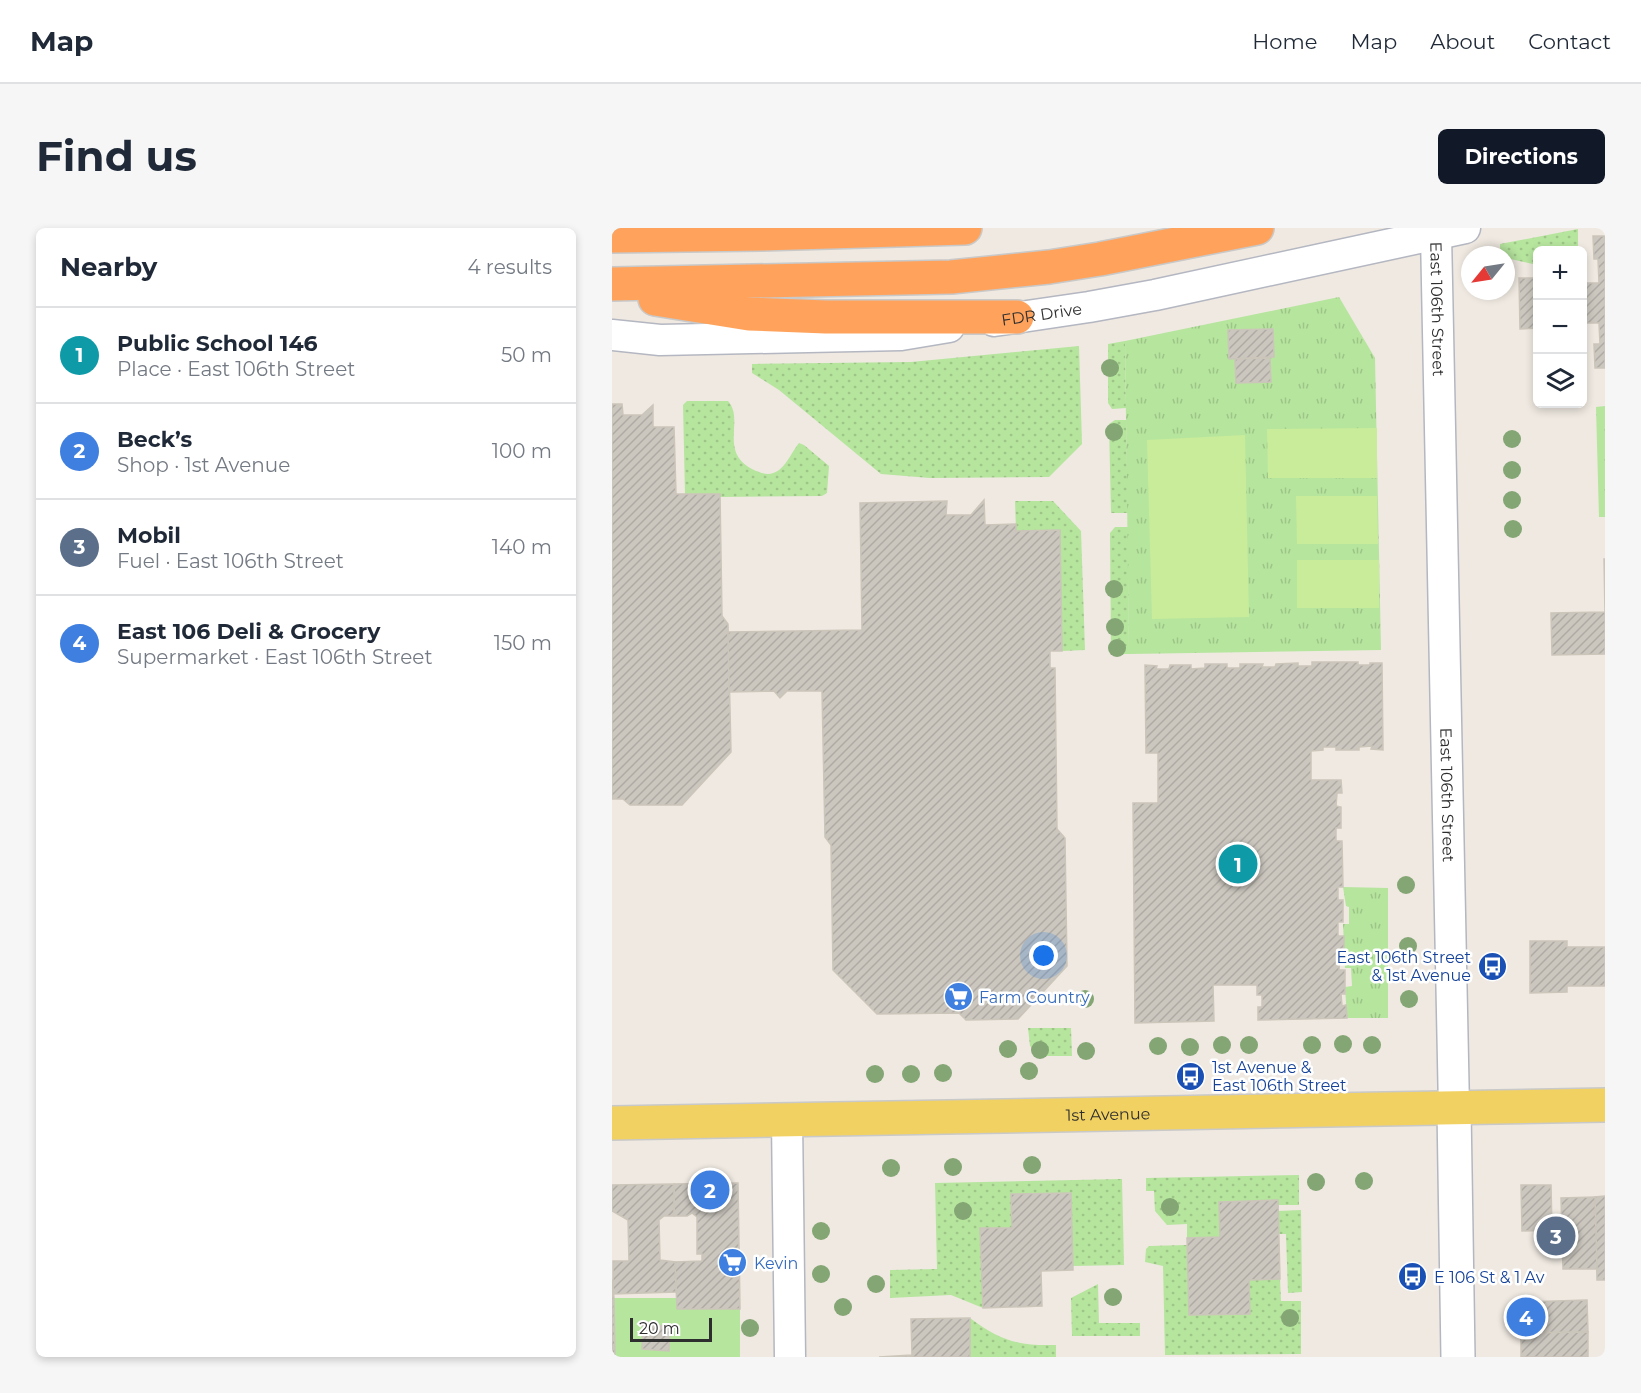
<!DOCTYPE html>
<html lang="en">
<head>
<meta charset="utf-8">
<style>
  :root { --surface:#fff; --page:#f6f6f7; --text:#1f2937; --muted:#747a83; --line:#e0e1e3; --accent:#111827 }
  body { margin:0; font-family:Montserrat,sans-serif; background:var(--page); color:var(--text) }
  .controls { position:absolute; right:18px; top:18px; display:grid; overflow:hidden; border-radius:9px; box-shadow:0 3px 9px #0003 }
  .controls button { width:54px; height:54px; display:grid; place-items:center; padding:0; border:0; border-bottom:2px solid var(--line); background:var(--surface); color:var(--text); font:30px sans-serif }
  .compass { position:absolute; left:849px; top:18px; width:54px; height:54px; border-radius:50%; background:var(--surface); box-shadow:0 3px 9px #0003; rotate:240deg }
  .scale { position:absolute; left:18px; bottom:15px; width:82px; box-sizing:border-box; padding-left:6px; border:3px solid #2e2e2e; border-top:0; font-size:16px; line-height:21px; white-space:nowrap; color:#2e2e2e; -webkit-text-stroke:4px #fff; paint-order:stroke }
  .you { position:absolute; left:432px; top:728px; width:21px; height:21px; margin:-15px; border:4px solid #fff; border-radius:50%; background:#1a73e8; box-shadow:0 0 0 9px #1a73e833 }
  .badge { display:grid; place-items:center; width:39px; height:39px; border-radius:50%; background:var(--accent); color:#fff; font-size:20px; font-weight:700 }
  .pin { position:absolute; translate:-50% -50%; border:3px solid #fff; box-shadow:0 2px 6px #0006 }
  .list { margin:0; padding:0; list-style:none }
  h2 { display:flex; justify-content:space-between; align-items:center; height:78px; margin:0; padding:0 24px; font-size:26px }
  h2 small { font-size:20px; font-weight:400; color:var(--muted) }
  .list li { display:grid; grid-template-columns:39px 1fr auto; gap:18px; align-items:center; box-sizing:border-box; height:96px; padding:0 24px; border-top:2px solid var(--line) }
  .list b { display:block; font-size:22px; white-space:nowrap }
  .list p { margin:0; font-size:20px; white-space:nowrap; color:var(--muted) }
  .list em { font-size:20px; font-style:normal; color:var(--muted) }
  .icon { flex:none; width:33px; height:33px; fill:none; stroke:currentColor; stroke-width:2; stroke-linecap:round; stroke-linejoin:round }
  .map { position:relative; flex:none; width:993px; height:1129px; overflow:hidden; border-radius:9px }
  header { display:flex; align-items:center; gap:36px; box-sizing:border-box; height:84px; padding:0 30px; background:var(--surface); border-bottom:2px solid var(--line) }
  header strong { font-size:28px }
  nav { display:flex; gap:33px; margin-inline-start:auto; font-size:21px }
  .intro { display:flex; align-items:center; justify-content:space-between; box-sizing:border-box; height:144px; padding:0 36px }
  h1 { margin:0; font-size:42px }
  .button { padding:15px 27px; border-radius:9px; background:var(--accent); color:#fff; font-size:21px; font-weight:700 }
  main { display:flex; gap:36px; padding:0 36px }
  aside { flex:1; background:var(--surface); border-radius:9px; box-shadow:0 3px 9px #0003 }
  .map>svg:first-child { display:block }
  .grass { fill:url(#grass-dots) }
  .park { fill:url(#park-tufts) }
  .garden { fill:#b6e59e }
  .pitch { fill:#c9ec9a }
  .building { fill:url(#building-hatch); stroke:#cbc5ba; stroke-width:1.5 }
  .lines { fill:none; stroke-linecap:round; stroke-linejoin:round }
  .street-casing { stroke:#b4b7c1; stroke-width:33 }
  .secondary-casing { stroke:#b4b7c1; stroke-width:36 }
  .primary-casing { stroke:#c9c9c9; stroke-width:36 }
  .highway-casing { stroke:#c9c9c9; stroke-width:36 }
  .street { stroke:#fff; stroke-width:30 }
  .secondary { stroke:#fff; stroke-width:33 }
  .primary { stroke:#f2d163; stroke-width:33 }
  .highway { stroke:#ffa35c; stroke-width:33 }
  .tree { fill:#84a574 }
  .labels { text-anchor:middle; dominant-baseline:central; stroke-width:5; stroke-linejoin:round; paint-order:stroke }
  .street-label { font-size:16px; fill:#2e2e2e; stroke:#fff }
  .transit-label { font-size:16px; fill:#164399; stroke:#fff; text-anchor:start }
  .shop-label { font-size:16px; fill:#366cbe; stroke:#fff; text-anchor:start }
</style>
</head>
<body>
<header>
<strong>Map</strong>
<nav><a>Home</a><a>Map</a><a>About</a><a>Contact</a></nav>
</header>
<div class="intro"><h1>Find us</h1><a class="button">Directions</a></div>
<main>
<aside>
<h2>Nearby<small>4 results</small></h2>
<ul class="list">
<li><span class="badge" style="background:#0f9aa8">1</span><div><b>Public School 146</b><p>Place · East 106th Street</p></div><em>50 m</em></li>
<li><span class="badge" style="background:#3f7fe0">2</span><div><b>Beck’s</b><p>Shop · 1st Avenue</p></div><em>100 m</em></li>
<li><span class="badge" style="background:#5c6f8a">3</span><div><b>Mobil</b><p>Fuel · East 106th Street</p></div><em>140 m</em></li>
<li><span class="badge" style="background:#3f7fe0">4</span><div><b>East 106 Deli &amp; Grocery</b><p>Supermarket · East 106th Street</p></div><em>150 m</em></li>
</ul>
</aside>
<div class="map">
<svg width="993" height="1129" viewBox="0 0 993 1129">
  <defs>
    <pattern id="grass-dots" width="8" height="8" patternUnits="userSpaceOnUse" patternTransform="scale(1.5)"><rect width="8" height="8" fill="#b6e59e"/><path d="M2 2h.1M6 6h.1" fill="none" stroke="#9dc588" stroke-width="1.8" stroke-linecap="round"/></pattern>
    <pattern id="park-tufts" width="24" height="20" patternUnits="userSpaceOnUse" patternTransform="scale(1.5)"><rect width="24" height="20" fill="#b6e59e"/><path d="M3 7l-1-3M5 7V3M7 7l1-3M15 17l-1-3M17 17v-4M19 17l1-3" fill="none" stroke="#9dc588"/></pattern>
    <pattern id="building-hatch" width="6" height="6" patternUnits="userSpaceOnUse" patternTransform="scale(1.5)"><rect width="6" height="6" fill="#cbc7bf"/><path d="M-1 1l2-2M0 6l6-6M5 7l2-2" fill="none" stroke="#afaba4"/></pattern>
  </defs>
  <rect width="100%" height="100%" fill="#efe9e1"/>
  <!-- grass -->
  <g class="grass">
    <polygon points="966,1 966,22 926,22 925,37 894,30 894,27 888,27 888,16"/>
    <polygon points="513,113 514,180 500,181 496,175 496,116"/>
    <polygon points="467,118 470,216 437,249 318,250 269,246 167,162 140,145 140,136 299,134"/>
    <path d="M75 173H116C134 193 103 227 147 244 169 253 176 229 187 215L192 217 217 238 215 265 210 268 108 269 107 266H73L71 177Z"/>
    <polygon points="503,192 514,192 516,285 499,285 497,196"/>
    <polygon points="403,273 441,273 469,303 473,422 450,423 448,303 404,303"/>
    <polygon points="503,299 516,299 517,426 503,426 499,422 498,305"/>
    <polygon points="416,800 459,800 460,828 429,828 418,818"/>
    <polygon points="687,947 687,977 666,977 666,972 608,974 608,1009 575,1010 575,996 555,997 543,983 542,963 534,963 534,950"/>
    <polygon points="510,951 512,1037 461,1038 458,965 400,966 400,1000 368,1001 371,1080 339,1067 278,1070 278,1042 325,1041 323,955"/>
    <polygon points="689,982 690,1064 676,1065 674,1006 667,1006 666,983"/>
    <polygon points="575,1017 578,1087 638,1086 637,1052 668,1051 669,1073 689,1073 689,1126 553,1127 551,1038 533,1034 534,1021 537,1018"/>
    <polygon points="486,1056 487,1095 528,1095 528,1108 460,1108 459,1070"/>
    <path d="M358 1090C388 1113 407 1118 444 1117V1129H358Z"/>
  </g>
  <!-- park -->
  <g class="park">
    <polygon points="727,69 763,130 769,422 517,426 513,113"/>
    <polygon points="993,178 993,289 987,289 984,179"/>
    <polygon points="731,659 776,660 776,790 735,790 733,759 740,758 739,740 733,740 731,696 737,696 737,679 734,678"/>
  </g>
  <!-- garden -->
  <polygon class="garden" points="2,1070 65,1070 65,1081 128,1081 128,1129 3,1129"/>
  <!-- pitch -->
  <g class="pitch">
    <polygon points="765,200 765,250 656,250 655,201"/>
    <polygon points="633,207 637,389 540,391 535,212"/>
    <polygon points="684,268 765,268 766,316 685,316"/>
    <rect x="685" y="332" width="82" height="48"/>
  </g>
  <!-- building -->
  <g class="building">
    <polygon points="981,8 993,8 993,140 983,140 982,116 988,116 987,95 970,95 970,55 987,55 986,31 982,31"/>
    <polygon points="907,50 926,50 926,100 908,101"/>
    <polygon points="661,101 662,129 617,131 616,102"/>
    <polygon points="658,130 659,154 624,155 623,131"/>
    <polygon points="0,176 10,176 11,187 30,187 41,177 41,199 62,199 64,266 108,266 110,388 116,396 119,524 70,577 18,577 11,571 0,571"/>
    <polygon points="372,272 373,297 404,296 404,303 448,302 450,423 438,423 438,440 443,440 445,601 453,610 455,738 406,791 354,792 347,785 265,786 221,742 219,617 213,609 210,463 175,463 168,470 162,463 117,464 116,404 250,402 248,275 335,273 334,287 359,287"/>
    <polygon points="992,331 993,331 993,426 940,427 939,385 993,384"/>
    <polygon points="700,434 746,434 746,437 758,437 758,435 770,435 771,522 759,521 760,518 747,519 747,522 724,522 724,519 711,519 711,522 699,523 699,552 729,552 730,565 725,565 724,578 729,579 729,600 724,600 724,613 730,613 731,659 726,659 726,672 731,672 731,694 726,694 726,708 732,708 732,730 728,730 727,742 733,742 733,766 729,766 730,778 734,777 735,790 646,792 646,779 650,779 650,767 645,767 645,757 601,757 602,793 523,795 521,575 546,575 546,525 534,525 533,437 545,438 544,441 557,441 558,437 579,437 579,441 593,440 593,436 615,436 615,440 628,440 628,436 651,436 650,439 663,439 664,436 686,435 686,438 700,438"/>
    <polygon points="918,713 955,713 955,719 993,719 993,758 955,758 955,764 918,765"/>
    <polygon points="126,955 128,1081 65,1081 63,1034 90,1033 90,1026 85,1026 85,989 80,985 75,988 62,988 62,956"/>
    <polygon points="62,956 62,988 52,988 47,992 48,1032 63,1034 64,1064 1,1066 1,1033 17,1033 16,992 0,983 0,957"/>
    <polygon points="909,957 939,957 940,1002 910,1003"/>
    <polygon points="459,965 461,1042 429,1043 430,1078 371,1080 368,1000 400,1000 399,966"/>
    <polygon points="993,968 993,1052 985,1052 983,969"/>
    <polygon points="983,969 985,1041 951,1041 949,970"/>
    <polygon points="666,972 668,1051 637,1052 638,1086 577,1087 575,1010 608,1009 607,974"/>
    <polygon points="0,1051 2,1070 3,1129 0,1129"/>
    <polygon points="975,1072 976,1104 909,1105 908,1074"/>
    <polygon points="358,1090 358,1129 267,1129 300,1127 299,1091"/>
    <polygon points="31,1097 58,1098 57,1123 30,1121"/>
    <polygon points="976,1104 976,1129 909,1129 909,1105"/>
  </g>
  <g class="lines">
    <defs>
      <g id="street">
        <path id="s1" d="M824 6 842 881"/>
        <path id="s2" d="M382 93 477 79 543 67 853 0"/>
        <polyline points="0,107 48,112 289,107 337,99"/>
        <polyline points="175,892 178,1129"/>
      </g>
      <polyline id="secondary" points="842,881 846,1129"/>
      <g id="primary">
        <path id="s3" d="M0 895 993 877"/>
      </g>
      <g id="highway">
        <polyline points="0,8 150,6 353,0"/>
        <polyline points="0,56 339,49 437,39 488,31 645,0"/>
        <polyline points="43,71 137,86 214,89 405,89"/>
      </g>
    </defs>
    <!-- street casing -->
    <use href="#street" class="street-casing"/>
    <!-- secondary casing -->
    <use href="#secondary" class="secondary-casing"/>
    <!-- primary casing -->
    <use href="#primary" class="primary-casing"/>
    <!-- highway casing -->
    <use href="#highway" class="highway-casing"/>
    <!-- street -->
    <use href="#street" class="street"/>
    <!-- secondary -->
    <use href="#secondary" class="secondary"/>
    <!-- primary -->
    <use href="#primary" class="primary"/>
    <!-- highway -->
    <use href="#highway" class="highway"/>
  </g>
  <!-- trees -->
  <g class="tree">
    <circle cx="498" cy="140" r="9"/>
    <circle cx="502" cy="204" r="9"/>
    <circle cx="900" cy="211" r="9"/>
    <circle cx="900" cy="242" r="9"/>
    <circle cx="900" cy="272" r="9"/>
    <circle cx="901" cy="301" r="9"/>
    <circle cx="502" cy="361" r="9"/>
    <circle cx="503" cy="399" r="9"/>
    <circle cx="505" cy="420" r="9"/>
    <circle cx="794" cy="657" r="9"/>
    <circle cx="796" cy="718" r="9"/>
    <circle cx="473" cy="771" r="9"/>
    <circle cx="797" cy="771" r="9"/>
    <circle cx="731" cy="816" r="9"/>
    <circle cx="610" cy="817" r="9"/>
    <circle cx="637" cy="817" r="9"/>
    <circle cx="700" cy="817" r="9"/>
    <circle cx="760" cy="817" r="9"/>
    <circle cx="546" cy="818" r="9"/>
    <circle cx="578" cy="819" r="9"/>
    <circle cx="396" cy="821" r="9"/>
    <circle cx="428" cy="822" r="9"/>
    <circle cx="474" cy="823" r="9"/>
    <circle cx="417" cy="843" r="9"/>
    <circle cx="331" cy="845" r="9"/>
    <circle cx="263" cy="846" r="9"/>
    <circle cx="299" cy="846" r="9"/>
    <circle cx="420" cy="937" r="9"/>
    <circle cx="341" cy="939" r="9"/>
    <circle cx="279" cy="940" r="9"/>
    <circle cx="752" cy="953" r="9"/>
    <circle cx="704" cy="954" r="9"/>
    <circle cx="558" cy="979" r="9"/>
    <circle cx="351" cy="983" r="9"/>
    <circle cx="209" cy="1003" r="9"/>
    <circle cx="209" cy="1046" r="9"/>
    <circle cx="264" cy="1056" r="9"/>
    <circle cx="501" cy="1069" r="9"/>
    <circle cx="231" cy="1079" r="9"/>
    <circle cx="678" cy="1090" r="9"/>
    <circle cx="138" cy="1100" r="9"/>
  </g>
  <!-- icons -->
  <defs>
    <symbol id="bus-disc" viewBox="-11 -11 22 22"><circle r="9.5" fill="#1a4fb4" stroke="#fff"/><path d="M-5-6H5V4H4V6H2V4H-2V6H-4V4H-5ZM-3.5-4V0h7V-4ZM-3.5 1.2v1.5H-2V1.2ZM2 1.2v1.5H3.5V1.2Z" fill="#fff"/></symbol>
    <symbol id="supermarket-disc" viewBox="-11 -11 22 22"><circle r="9.5" fill="#3f7fe0" stroke="#fff"/><path d="M-6-5.5h2.5l.6 2H6L4.5 2H-2.5L-4.4-4H-6ZM-1.5 3.2a1.3 1.3 0 1 0 .1 0ZM3 3.2a1.3 1.3 0 1 0 .1 0Z" fill="#fff"/></symbol>
  </defs>
  <g fill-rule="evenodd">
    <use href="#bus-disc" x="864" y="722" width="33" height="33"/>
    <use href="#supermarket-disc" x="330" y="752" width="33" height="33"/>
    <use href="#bus-disc" x="562" y="832" width="33" height="33"/>
    <use href="#supermarket-disc" x="104" y="1018" width="33" height="33"/>
    <use href="#bus-disc" x="784" y="1032" width="33" height="33"/>
  </g>
  <g class="labels">
    <!-- street labels -->
    <g class="street-label">
      <text stroke="none"><textPath href="#s1" startOffset="75">East 106th Street</textPath></text>
      <text stroke="none"><textPath href="#s2" startOffset="48">FDR Drive</textPath></text>
      <text stroke="none"><textPath href="#s1" startOffset="561">East 106th Street</textPath></text>
      <text stroke="none"><textPath href="#s3" startOffset="496">1st Avenue</textPath></text>
    </g>
    <!-- transit labels -->
    <g class="transit-label">
      <text x="859" y="729" text-anchor="end">East 106th Street<tspan x="859" dy="18">&amp; 1st Avenue</tspan></text>
      <text x="600" y="839">1st Avenue &amp;<tspan x="600" dy="18">East 106th Street</tspan></text>
      <text x="822" y="1049">E 106 St &amp; 1 Av</text>
    </g>
    <!-- shop labels -->
    <g class="shop-label">
      <text x="367" y="769">Farm Country</text>
      <text x="142" y="1035">Kevin</text>
    </g>
  </g>
</svg>
<div class="controls">
<button>+</button>
<button>−</button>
<button><svg class="icon" aria-label="layers" viewBox="0 0 24 24"><path d="M12 4l9 5-9 5-9-5zM3 14l9 5 9-5"/></svg></button>
</div>
<svg class="compass" viewBox="-18 -18 36 36"><path d="M0-13l5 13h-10z" fill="#e53935"/><path d="M0 13l5-13h-10z" fill="#747a83"/></svg>
<div class="scale">20 m</div>
<div class="you"></div>
<div class="pin badge" style="left:626px;top:636px;background:#0f9aa8">1</div>
<div class="pin badge" style="left:98px;top:962px;background:#3f7fe0">2</div>
<div class="pin badge" style="left:944px;top:1008px;background:#5c6f8a">3</div>
<div class="pin badge" style="left:914px;top:1089px;background:#3f7fe0">4</div>
</div>
</main>
</body>
</html>
